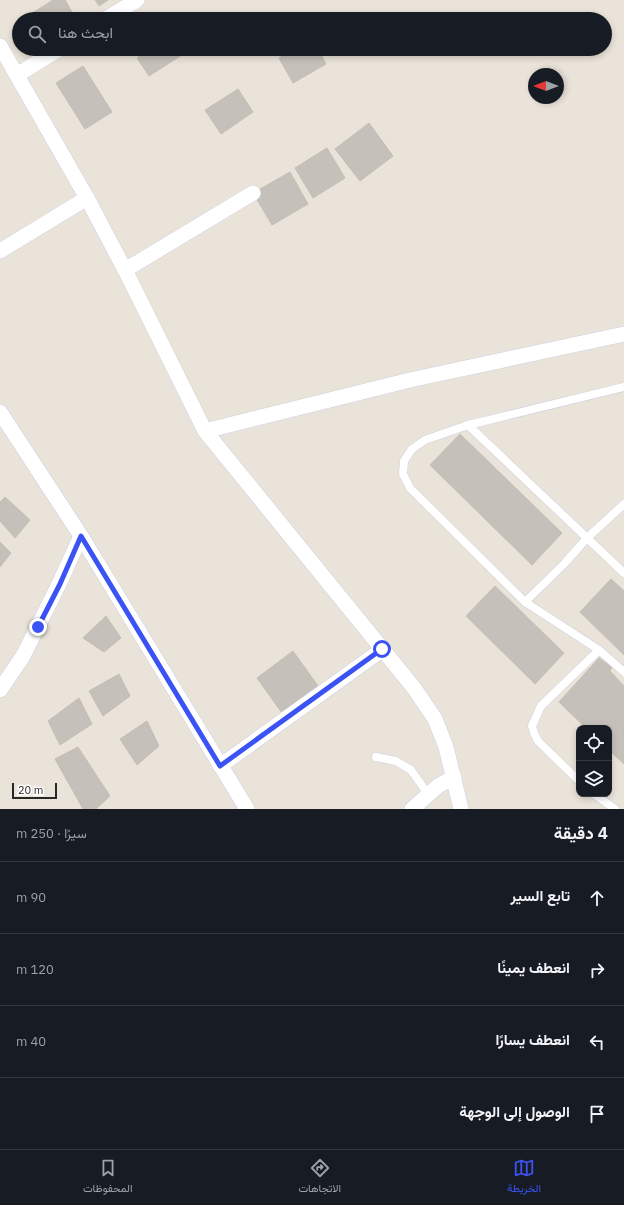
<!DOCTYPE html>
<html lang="ar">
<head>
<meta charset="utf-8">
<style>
  :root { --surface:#171b24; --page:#20242c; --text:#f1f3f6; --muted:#9ea1a6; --line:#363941; --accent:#3b53f4 }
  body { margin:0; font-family:"IBM Plex Sans",Vazirmatn,sans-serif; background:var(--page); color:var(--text); direction:rtl }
  .controls { position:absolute; right:12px; bottom:12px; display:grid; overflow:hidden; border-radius:8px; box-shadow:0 2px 6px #0003 }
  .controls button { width:36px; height:36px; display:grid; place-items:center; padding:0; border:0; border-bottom:1px solid var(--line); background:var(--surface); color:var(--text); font:20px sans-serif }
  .compass { position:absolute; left:528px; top:68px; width:36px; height:36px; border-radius:50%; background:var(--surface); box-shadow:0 2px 6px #0003; rotate:270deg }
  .scale { position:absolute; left:12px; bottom:10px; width:45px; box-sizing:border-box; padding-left:4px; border:2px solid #272727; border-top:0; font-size:11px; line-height:14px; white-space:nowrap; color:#272727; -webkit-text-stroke:3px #fff; paint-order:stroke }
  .stop { position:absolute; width:12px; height:12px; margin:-9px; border:3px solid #3b53f4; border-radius:50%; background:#fff }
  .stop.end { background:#3b53f4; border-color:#fff; box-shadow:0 1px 4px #0008 }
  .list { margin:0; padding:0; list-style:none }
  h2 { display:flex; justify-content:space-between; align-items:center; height:52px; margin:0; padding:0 16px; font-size:17px }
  h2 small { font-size:13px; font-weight:400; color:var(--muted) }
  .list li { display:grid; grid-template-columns:26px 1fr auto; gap:12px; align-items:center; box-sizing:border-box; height:72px; padding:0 16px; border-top:1px solid var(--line) }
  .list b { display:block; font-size:15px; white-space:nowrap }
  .list em { font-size:13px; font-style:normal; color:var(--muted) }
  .icon { flex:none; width:22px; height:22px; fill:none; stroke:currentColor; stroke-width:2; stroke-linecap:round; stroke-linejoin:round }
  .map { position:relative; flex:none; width:624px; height:809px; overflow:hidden; direction:ltr }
  .search { position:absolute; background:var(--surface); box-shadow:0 2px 6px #0003; left:12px; right:12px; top:12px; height:44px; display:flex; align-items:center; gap:10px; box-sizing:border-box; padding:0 14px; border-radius:22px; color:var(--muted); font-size:15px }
  .sheet { height:340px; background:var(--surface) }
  nav { display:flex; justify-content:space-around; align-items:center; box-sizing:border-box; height:56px; border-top:1px solid var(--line); background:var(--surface); font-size:11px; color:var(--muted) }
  nav a { display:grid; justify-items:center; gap:2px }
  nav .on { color:var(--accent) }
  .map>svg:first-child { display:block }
  .building { fill:#c5c0b9; stroke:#c4bfb3 }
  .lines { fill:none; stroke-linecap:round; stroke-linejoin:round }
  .lane-casing { stroke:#ced0e0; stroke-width:9 }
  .street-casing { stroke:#ced0e0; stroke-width:16 }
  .lane { stroke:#fff; stroke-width:8 }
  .street { stroke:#fff; stroke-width:15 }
  .route { stroke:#3b53f4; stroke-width:5 }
</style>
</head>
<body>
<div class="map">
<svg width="624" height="809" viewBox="0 0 624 809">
  <rect width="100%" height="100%" fill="#eae3d9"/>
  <!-- building -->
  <g class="building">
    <polygon points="53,0 65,0 76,19 23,19"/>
    <polygon points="95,0 108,0 99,6"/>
    <polygon points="152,49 191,49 149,76 137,58"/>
    <polygon points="294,49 318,49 326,64 293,83 279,58"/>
    <polygon points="83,66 112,112 85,129 56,83"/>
    <polygon points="238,89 253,112 221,134 205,110"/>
    <polygon points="369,123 393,156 360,181 335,149"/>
    <polygon points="327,148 345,178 313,198 295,168"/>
    <polygon points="290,172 308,204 272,225 253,193"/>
    <polygon points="460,434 562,533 532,565 430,465"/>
    <polygon points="5,497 30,520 15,538 0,521 0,502"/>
    <polygon points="0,542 11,553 0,567"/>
    <polygon points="611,579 624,591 624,655 580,612"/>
    <polygon points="495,586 564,653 535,684 466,616"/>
    <polygon points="106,616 121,638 104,652 83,638"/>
    <polygon points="293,651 318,686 282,713 257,678"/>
    <polygon points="599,658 612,667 610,671 624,686 624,764 609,750 609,728 586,728 559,702"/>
    <polygon points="119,674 130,696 103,716 89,691"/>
    <polygon points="79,698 92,724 60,745 48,721"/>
    <polygon points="147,721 159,746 137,765 120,739"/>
    <polygon points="78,747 110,796 96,809 83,809 55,759"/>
  </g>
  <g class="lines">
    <defs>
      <g id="lane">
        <polyline points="468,425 624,573"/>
        <polyline points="525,602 564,564 587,538 624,504"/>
        <polyline points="599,650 525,602 410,488 403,474 404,461 412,449 425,440 468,425 624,387"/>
        <polyline points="376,757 396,761 411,770 428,794"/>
        <polyline points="579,781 538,741 534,733 532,726 541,706 599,650 624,672"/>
        <polyline points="594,794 615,809"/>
      </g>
      <g id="street">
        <polyline points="106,19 137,0"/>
        <polyline points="0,46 87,198 125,270 205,431 414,688 435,719 446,747 461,809"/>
        <polyline points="17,75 59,49"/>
        <polyline points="0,251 87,198"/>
        <polyline points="125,270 253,193"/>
        <polyline points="0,412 81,536 247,809"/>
        <polyline points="205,431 410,380 624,334"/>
        <polyline points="0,690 23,656 59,584 81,536"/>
        <polyline points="220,766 383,649"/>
        <polyline points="412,809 438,786 454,777"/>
      </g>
    </defs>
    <!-- lane casing -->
    <use href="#lane" class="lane-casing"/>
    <!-- street casing -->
    <use href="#street" class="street-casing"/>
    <!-- lane -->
    <use href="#lane" class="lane"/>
    <!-- street -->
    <use href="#street" class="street"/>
  </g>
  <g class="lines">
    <!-- route -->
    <polyline class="route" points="38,627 60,584 81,536 220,766 382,649"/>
  </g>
</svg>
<div class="controls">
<button><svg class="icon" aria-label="locate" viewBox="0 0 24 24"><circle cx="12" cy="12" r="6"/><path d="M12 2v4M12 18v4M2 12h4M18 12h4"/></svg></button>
<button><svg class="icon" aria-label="layers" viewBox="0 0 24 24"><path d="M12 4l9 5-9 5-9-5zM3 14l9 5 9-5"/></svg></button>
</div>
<svg class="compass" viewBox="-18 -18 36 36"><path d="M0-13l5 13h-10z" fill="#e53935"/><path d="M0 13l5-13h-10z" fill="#9ea1a6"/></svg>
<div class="scale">20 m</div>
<div class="stop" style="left:382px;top:649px"></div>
<div class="stop end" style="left:38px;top:627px"></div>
<div class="search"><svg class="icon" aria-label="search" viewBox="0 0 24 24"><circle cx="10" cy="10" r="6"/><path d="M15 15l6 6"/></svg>ابحث هنا</div>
</div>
<section class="sheet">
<h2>4 دقيقة<small>سيرًا · 250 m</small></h2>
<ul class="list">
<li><svg class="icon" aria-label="ahead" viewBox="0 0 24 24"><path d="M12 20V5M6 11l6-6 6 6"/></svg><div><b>تابع السير</b></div><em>90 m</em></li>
<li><svg class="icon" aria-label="right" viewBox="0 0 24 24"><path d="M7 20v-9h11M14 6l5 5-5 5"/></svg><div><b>انعطف يمينًا</b></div><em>120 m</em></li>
<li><svg class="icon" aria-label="left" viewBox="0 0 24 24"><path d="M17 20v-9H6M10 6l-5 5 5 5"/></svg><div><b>انعطف يسارًا</b></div><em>40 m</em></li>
<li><svg class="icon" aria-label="arrive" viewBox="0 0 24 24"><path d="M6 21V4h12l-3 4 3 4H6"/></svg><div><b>الوصول إلى الوجهة</b></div></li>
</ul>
</section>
<nav>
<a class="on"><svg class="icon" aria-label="map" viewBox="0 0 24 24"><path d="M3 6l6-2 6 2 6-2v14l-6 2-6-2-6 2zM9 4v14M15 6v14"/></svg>الخريطة</a>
<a><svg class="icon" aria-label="directions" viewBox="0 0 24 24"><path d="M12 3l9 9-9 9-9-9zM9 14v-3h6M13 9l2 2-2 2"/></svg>الاتجاهات</a>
<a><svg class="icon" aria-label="saved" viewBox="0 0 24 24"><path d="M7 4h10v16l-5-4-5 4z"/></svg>المحفوظات</a>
</nav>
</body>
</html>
